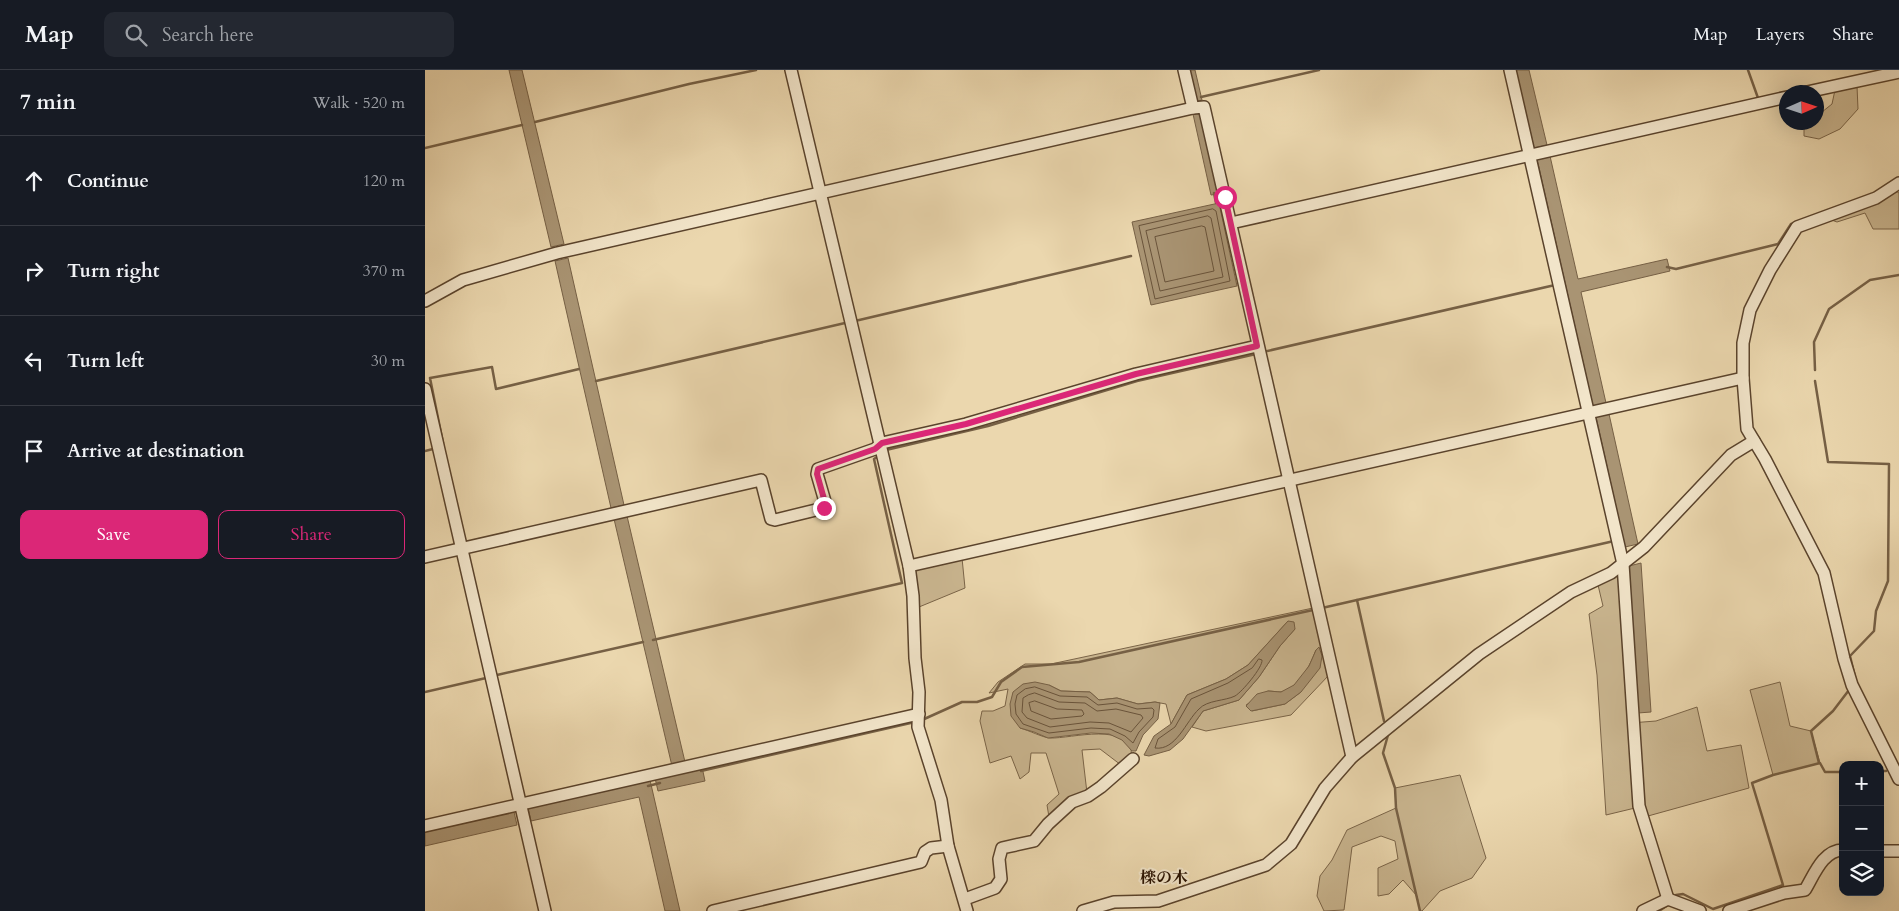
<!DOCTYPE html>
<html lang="en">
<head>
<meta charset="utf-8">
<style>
  :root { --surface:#171b24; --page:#242831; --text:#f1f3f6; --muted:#9ea1a6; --line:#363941; --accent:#db2777 }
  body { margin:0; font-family:Cardo,"Noto Serif JP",serif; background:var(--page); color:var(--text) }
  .controls { position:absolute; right:15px; bottom:15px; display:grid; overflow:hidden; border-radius:10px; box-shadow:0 5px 20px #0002 }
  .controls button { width:45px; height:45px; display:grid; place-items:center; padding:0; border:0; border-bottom:1px solid var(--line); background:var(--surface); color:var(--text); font:25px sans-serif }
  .compass { position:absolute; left:1354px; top:15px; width:45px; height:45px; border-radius:50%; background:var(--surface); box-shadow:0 5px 20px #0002; rotate:87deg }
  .stop { position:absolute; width:15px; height:15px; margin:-11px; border:4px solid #db2777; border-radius:50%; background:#fff }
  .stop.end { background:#db2777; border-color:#fff; box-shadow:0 1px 5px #0008 }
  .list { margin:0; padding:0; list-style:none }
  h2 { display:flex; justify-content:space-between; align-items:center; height:65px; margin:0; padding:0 20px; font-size:21px }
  h2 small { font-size:16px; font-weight:400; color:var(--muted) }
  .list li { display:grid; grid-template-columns:32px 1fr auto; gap:15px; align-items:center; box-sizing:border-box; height:90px; padding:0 20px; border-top:1px solid var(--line) }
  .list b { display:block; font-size:19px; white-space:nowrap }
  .list em { font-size:16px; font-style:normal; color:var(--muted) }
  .actions { display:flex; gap:10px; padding:15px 20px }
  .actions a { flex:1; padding:11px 0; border:1px solid var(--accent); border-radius:10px; text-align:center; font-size:18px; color:var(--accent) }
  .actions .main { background:var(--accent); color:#fff }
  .icon { flex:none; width:28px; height:28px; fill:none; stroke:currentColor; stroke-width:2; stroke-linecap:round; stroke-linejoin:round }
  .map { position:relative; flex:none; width:1474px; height:841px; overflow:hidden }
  header { display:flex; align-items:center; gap:30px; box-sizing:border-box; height:70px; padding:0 25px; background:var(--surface); border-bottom:1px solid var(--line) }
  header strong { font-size:24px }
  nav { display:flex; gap:28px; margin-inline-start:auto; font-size:18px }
  .search { width:350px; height:45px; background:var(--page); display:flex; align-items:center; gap:12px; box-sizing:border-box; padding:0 18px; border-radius:10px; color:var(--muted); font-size:19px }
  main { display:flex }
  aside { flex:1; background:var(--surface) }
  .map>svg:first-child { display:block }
  .green { fill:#cab690; stroke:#7a6448; fill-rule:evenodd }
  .water { fill:#a99473; stroke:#766045 }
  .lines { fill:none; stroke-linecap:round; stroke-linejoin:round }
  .shore { stroke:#69533a; stroke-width:1 }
  .stream { stroke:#766045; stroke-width:2.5 }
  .minor-casing { stroke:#5a432c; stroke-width:14 }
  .minor { stroke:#f2e5ca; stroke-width:11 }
  .route { stroke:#db2777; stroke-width:6 }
  .labels { text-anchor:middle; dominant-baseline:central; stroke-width:4; stroke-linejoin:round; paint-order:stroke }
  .neighbourhood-label { font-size:16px; font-weight:bold; fill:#291200; stroke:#f2e5ca }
</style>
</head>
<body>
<header>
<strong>Map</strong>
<div class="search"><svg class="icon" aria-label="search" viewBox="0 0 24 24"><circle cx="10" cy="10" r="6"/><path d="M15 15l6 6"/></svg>Search here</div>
<nav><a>Map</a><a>Layers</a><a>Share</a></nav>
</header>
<main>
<aside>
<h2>7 min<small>Walk · 520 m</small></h2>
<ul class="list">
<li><svg class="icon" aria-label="ahead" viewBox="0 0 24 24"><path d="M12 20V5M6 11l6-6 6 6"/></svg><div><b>Continue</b></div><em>120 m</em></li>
<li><svg class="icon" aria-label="right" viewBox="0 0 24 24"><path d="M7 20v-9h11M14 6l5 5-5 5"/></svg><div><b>Turn right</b></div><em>370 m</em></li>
<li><svg class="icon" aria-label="left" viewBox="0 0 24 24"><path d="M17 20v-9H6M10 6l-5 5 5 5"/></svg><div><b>Turn left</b></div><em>30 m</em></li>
<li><svg class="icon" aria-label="arrive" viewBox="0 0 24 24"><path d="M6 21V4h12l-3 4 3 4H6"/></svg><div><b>Arrive at destination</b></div></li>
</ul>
<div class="actions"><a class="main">Save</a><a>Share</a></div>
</aside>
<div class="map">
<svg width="1474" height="841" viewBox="0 0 1474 841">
  <rect width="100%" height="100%" fill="#ebd7ae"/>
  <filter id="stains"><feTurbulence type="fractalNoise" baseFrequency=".004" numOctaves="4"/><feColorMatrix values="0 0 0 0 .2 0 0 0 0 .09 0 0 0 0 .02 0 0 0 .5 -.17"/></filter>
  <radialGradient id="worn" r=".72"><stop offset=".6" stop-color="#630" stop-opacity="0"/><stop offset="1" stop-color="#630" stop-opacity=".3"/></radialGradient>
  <!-- green -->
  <g class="green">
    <polygon points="1432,16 1433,39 1415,59 1394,69 1379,66 1379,55 1382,53 1392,52 1392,46 1407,34 1410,20"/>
    <polygon points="1471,121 1474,123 1474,159 1448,159 1440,143 1412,152 1404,149"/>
    <polygon points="537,488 540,518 494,537 490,498"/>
    <polygon points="1195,503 1205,653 1231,651 1272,637 1282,681 1316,675 1324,718 1223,746 1210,738 1181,745 1172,605 1164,544 1178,536 1173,515"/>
    <path d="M888 538 904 605 866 645 781 661 767 657 778 641 814 630 834 607 855 576 870 559 863 551 823 595 801 609 762 625 746 654 741 634 730 632 713 634 692 628 674 630 665 622 636 621 624 615 595 658C603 660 619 668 625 668 646 669 706 650 707 687L696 695 675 679 657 680 662 723 624 747 622 735 634 724 621 683H606L604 702 595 709 586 686 565 693 555 651 557 641H568L580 636 583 619 564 623 573 612 600 594H626ZM891 580 876 622 860 634 827 641 821 635 843 621C847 621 852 622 855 622 874 619 885 595 891 580Z"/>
    <polygon points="1355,612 1365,656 1386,661 1395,693 1348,705 1325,620"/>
    <polygon points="1035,705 1061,788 1047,808 1015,821 997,841 995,841 992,826 978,810 964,824 953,826 953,798 973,789 970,771 956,766 927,777 919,840 899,841 892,826 895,806 907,790 922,760 971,738 970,718"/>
  </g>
  <!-- water -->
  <g class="water">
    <polygon points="84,0 97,0 139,174 126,177"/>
    <polygon points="763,0 770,0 777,30 770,32"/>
    <polygon points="1091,0 1104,0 1122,75 1109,78"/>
    <polygon points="775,42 793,124 786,125 768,44"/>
    <polygon points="1125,86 1153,209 1242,189 1245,201 1156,222 1181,333 1168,336 1112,89"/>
    <polygon points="794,133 812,216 726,235 707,152"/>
    <polygon points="143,188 199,435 186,438 130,191"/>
    <polygon points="1184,344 1213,474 1200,477 1171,347"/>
    <polygon points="202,446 260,692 247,696 189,449"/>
    <polygon points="1216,493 1226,642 1213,643 1204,496"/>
    <polygon points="863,551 869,552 870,559 855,576 834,607 814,630 778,641 758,669 745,680 724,686 719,685 729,666 746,654 762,625 801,609 823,595"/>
    <polygon points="894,577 897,586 895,598 876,622 860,634 826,641 821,636 832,624 843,621 856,622 869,615 884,596 891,580"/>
    <polygon points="610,612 624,615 636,621 665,622 674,630 692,628 713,634 730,632 735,633 733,649 718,665 711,681 707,681 697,670 684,664 666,663 623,668 609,662 595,658 586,646 585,634 588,622 598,614"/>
    <polygon points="277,697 280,711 233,721 230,708"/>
    <polygon points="225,710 255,841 240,841 214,727 106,751 103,738"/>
    <polygon points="89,742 92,755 0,776 0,762"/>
  </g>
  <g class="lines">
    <!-- shore -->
    <g class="shore">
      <polygon points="788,139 791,141 805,211 730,229 714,156"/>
      <polygon points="783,146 786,148 798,207 735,221 721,161"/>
      <polygon points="777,156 780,157 789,201 740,212 730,167"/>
      <path d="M834 589 837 590C838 597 817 622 810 626 800 631 782 630 774 639 761 651 751 681 730 678L733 669 750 657 766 629 803 613 827 598Z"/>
      <polygon points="610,617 635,626 662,627 673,635 692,633 712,639 727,638 729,640 728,647 714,662 708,673 700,666 685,659 666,658 624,663 598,654 591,644 590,634 592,625 600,619"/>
      <polygon points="610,623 634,632 660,633 672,641 691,639 716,645 718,648 706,662 684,653 665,652 625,657 602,648 597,642 598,628 603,625"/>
      <polygon points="610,631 632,639 657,640 659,644 657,646 626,649 606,641 604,633"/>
    </g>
    <!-- stream -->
    <g class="stream">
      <polyline points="1323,0 1333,28"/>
      <polyline points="1361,22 1380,18"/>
      <polyline points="776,27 894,0"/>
      <polyline points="110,52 264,14 331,0"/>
      <polyline points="0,78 97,55"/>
      <polyline points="789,123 791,133"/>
      <polyline points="1242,197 1251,199 1353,174 1366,154 1370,153"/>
      <polyline points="430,251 706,186"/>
      <polyline points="838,282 1130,215"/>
      <polyline points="1390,300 1389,272 1404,239 1445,210 1474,205"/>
      <polyline points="171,311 420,253"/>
      <polyline points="1390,311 1403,392 1464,394 1463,511 1451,541 1449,561 1425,586 1430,607"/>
      <polyline points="18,373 5,308 67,297 71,319 154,299"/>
      <polyline points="461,380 563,356 712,311 831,284"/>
      <polyline points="0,381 8,379"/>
      <polygon points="1189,471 897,538 932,530"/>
      <polyline points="932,530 959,651"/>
      <polyline points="228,570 477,513 449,389 455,385"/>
      <polyline points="72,605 218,572"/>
      <polyline points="0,622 61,608"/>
      <polyline points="497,650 537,632 552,632 567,627 576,612 597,597 654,592 888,540"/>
      <polyline points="963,665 958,683 970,718 971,738 995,841"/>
      <polyline points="1394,693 1386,661 1408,641 1424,620"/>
      <polyline points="276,701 490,652"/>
      <polyline points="1455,701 1461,701"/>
      <polyline points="223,716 235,713"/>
      <polyline points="1249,828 1251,825 1258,824 1288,839 1358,815 1327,713 1348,705 1395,693 1400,702 1418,702"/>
      <polyline points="1234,841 1246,833"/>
    </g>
    <defs>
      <g id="minor">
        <polyline points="366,0 484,496 488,526 490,588 494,622 493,657 516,730 523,776 542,841"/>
        <polyline points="759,0 768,38"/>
        <polyline points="1085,0 1198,494 1214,736 1243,829"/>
        <polyline points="1382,22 1474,2"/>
        <polyline points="1474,113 1451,128 1372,157 1345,200 1325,240 1318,273 1318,308 1322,359 1340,389 1399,503 1419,589 1427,615 1474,709"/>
        <polyline points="806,153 1362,27"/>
        <polyline points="0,231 38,210 132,183 768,38 779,37 927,687"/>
        <polyline points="0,319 120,841"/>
        <polyline points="0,487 336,410 346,449 350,450 399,438 401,435 392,404 393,399 450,379 457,373 541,354 711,304 832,276"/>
        <polyline points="484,496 1318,308"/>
        <polyline points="0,756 494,644"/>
        <polyline points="1455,781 1474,781"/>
        <polyline points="540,829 570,818 576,809 574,789 577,778 609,771 623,754 647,732 663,726 676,717 708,689"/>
        <polyline points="288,841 496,792 500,782 506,778 523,776"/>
        <polyline points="658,841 689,832 733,831 841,795 866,774 900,718 927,687 1054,584 1146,522 1186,503 1219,477 1306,385 1329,371"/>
        <polyline points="1218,841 1243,829 1275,841"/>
        <path d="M1304 841 1359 823 1380 820C1389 805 1398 780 1418 780"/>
      </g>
    </defs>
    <!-- minor casing -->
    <use href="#minor" class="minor-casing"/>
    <!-- minor -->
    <use href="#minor" class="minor"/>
  </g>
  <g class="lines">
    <!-- route -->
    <polyline class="route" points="399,438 401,436 392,404 393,399 450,379 457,373 541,354 711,304 832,276 800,127"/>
  </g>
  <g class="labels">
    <!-- neighbourhood labels -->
    <g class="neighbourhood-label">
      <text x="739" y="808">檪の木</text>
    </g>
  </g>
  <rect width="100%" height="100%" filter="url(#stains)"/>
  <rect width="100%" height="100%" fill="url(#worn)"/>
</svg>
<div class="controls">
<button>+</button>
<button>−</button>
<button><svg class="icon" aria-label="layers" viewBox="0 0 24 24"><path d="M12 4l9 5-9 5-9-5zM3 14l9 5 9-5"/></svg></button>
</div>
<svg class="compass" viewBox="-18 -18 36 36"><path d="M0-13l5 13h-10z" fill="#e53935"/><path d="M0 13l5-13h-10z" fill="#9ea1a6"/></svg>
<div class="stop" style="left:800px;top:127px"></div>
<div class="stop end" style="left:399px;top:438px"></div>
</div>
</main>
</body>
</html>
